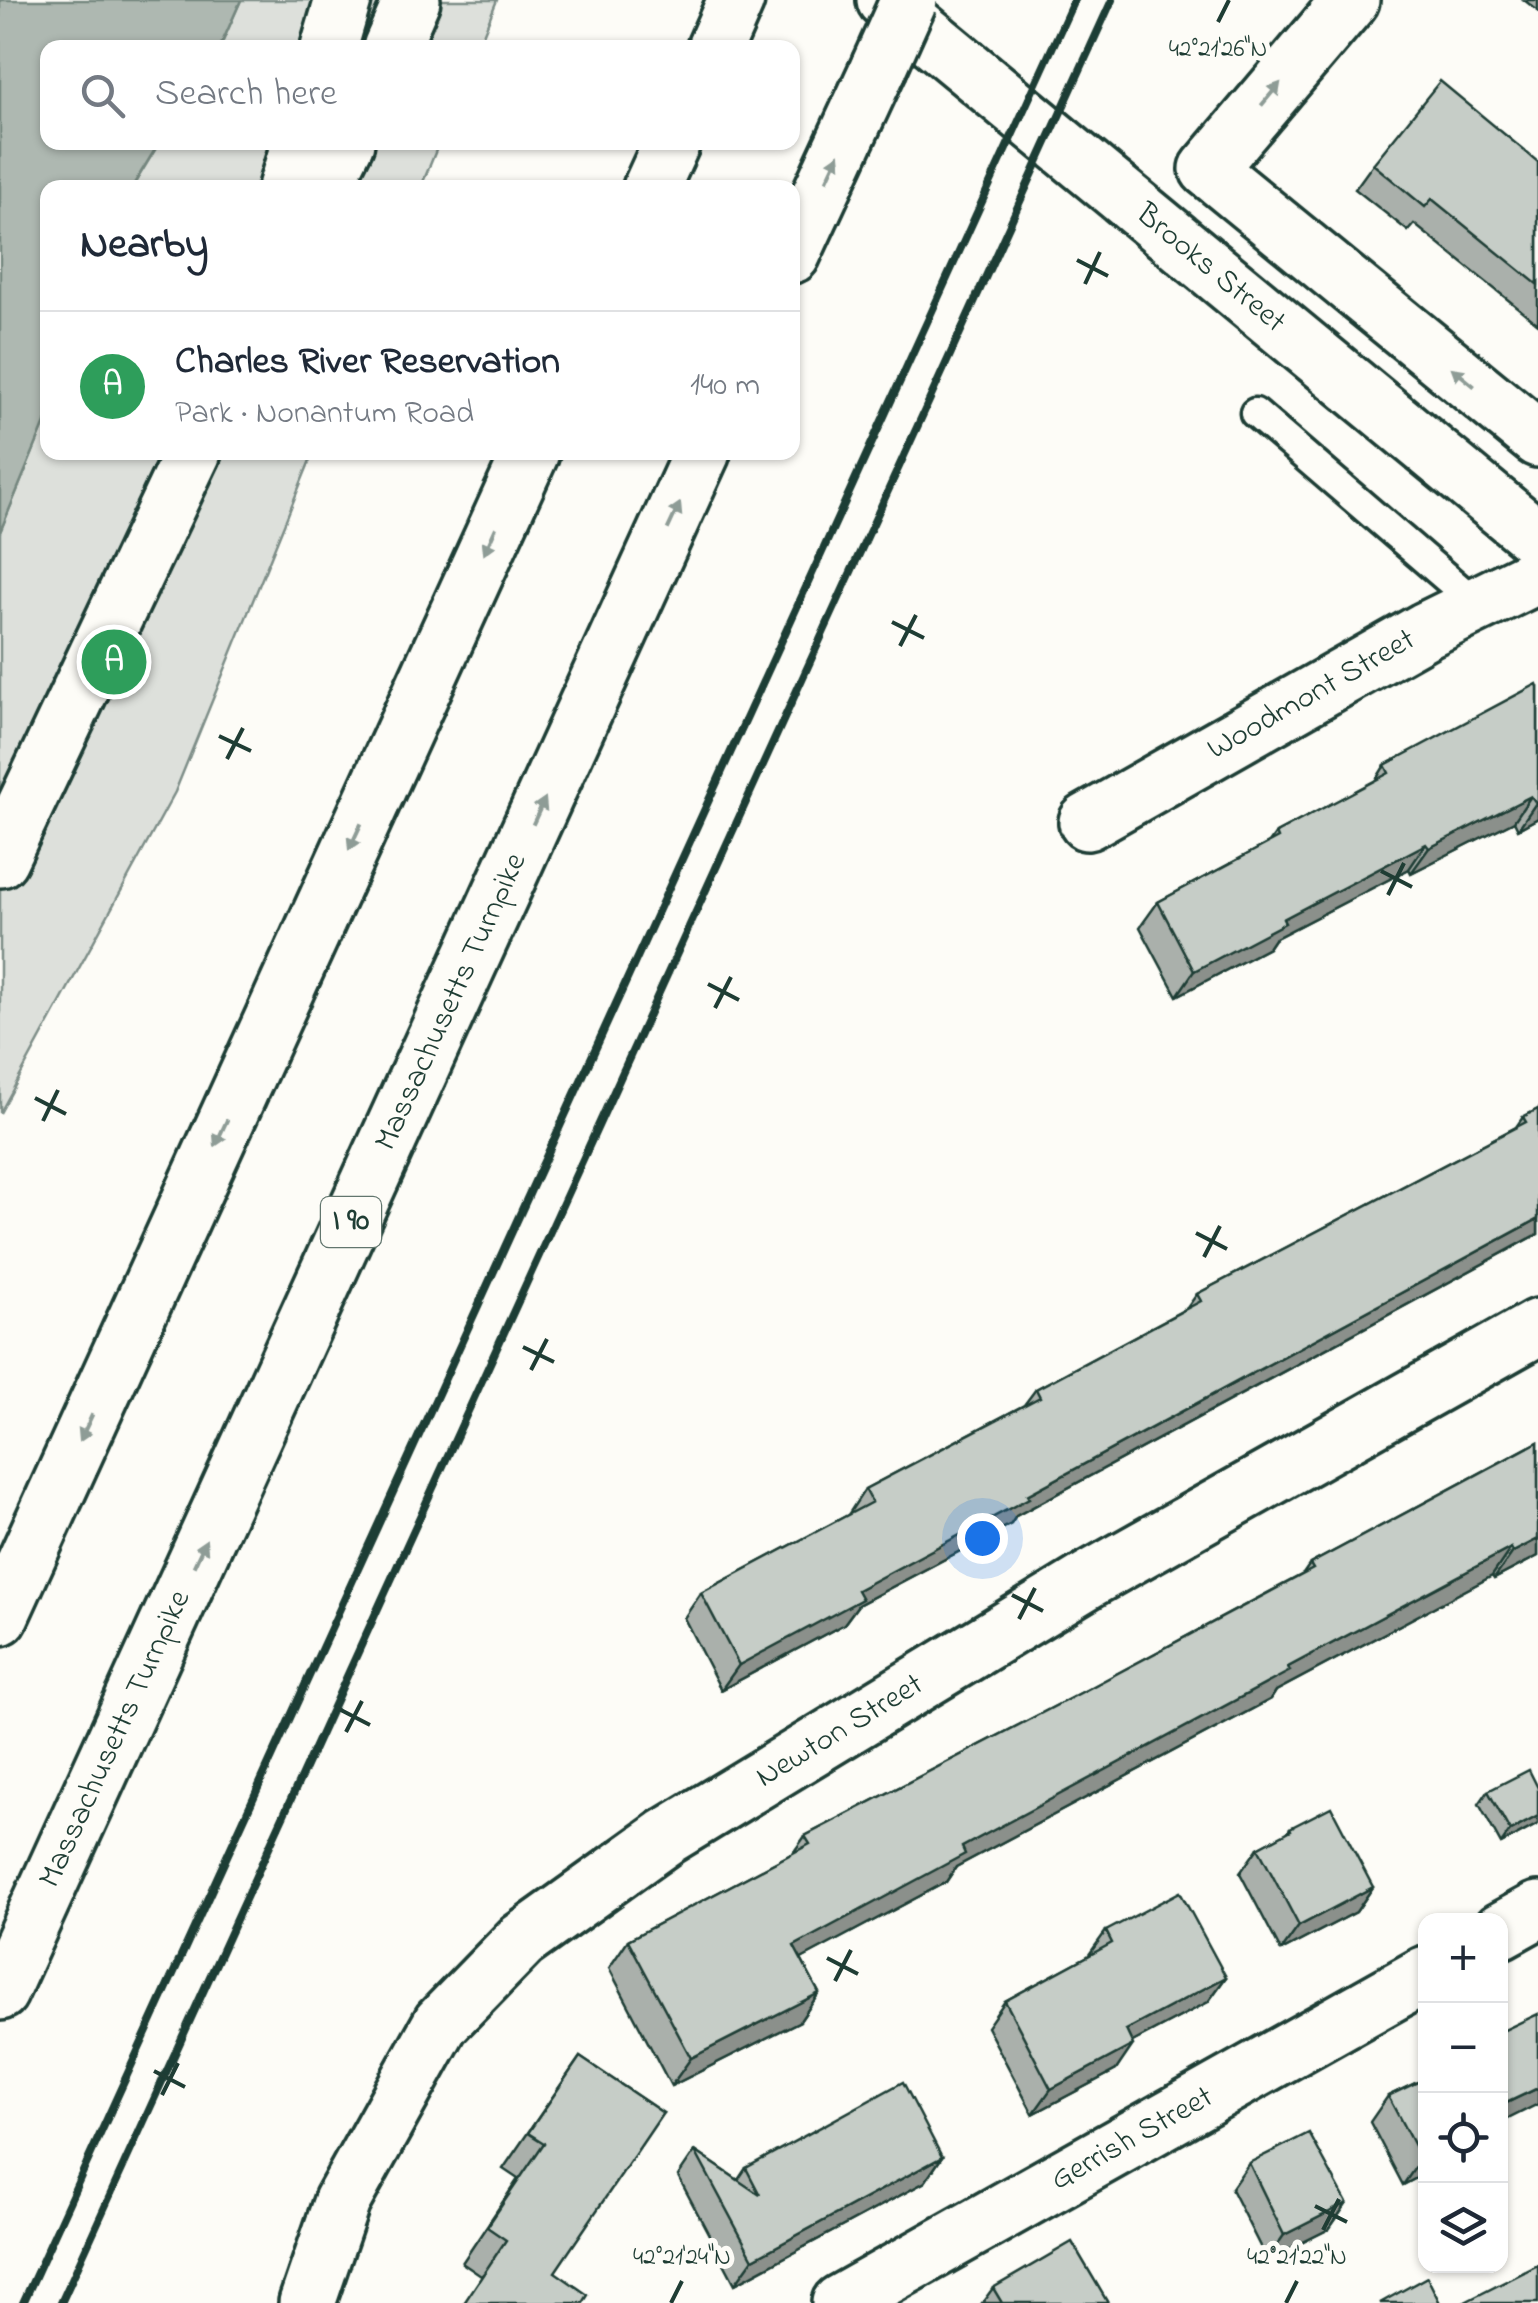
<!DOCTYPE html>
<html lang="en">
<head>
<meta charset="utf-8">
<style>
  :root { --surface:#fff; --page:#f6f6f7; --text:#1f2937; --muted:#747a83; --line:#e0e1e3; --accent:#7c3aed }
  body { margin:0; font-family:"Indie Flower",sans-serif; background:var(--page); color:var(--text) }
  .controls { position:absolute; right:30px; bottom:30px; display:grid; overflow:hidden; border-radius:20px; box-shadow:0 2px 8px #0004 }
  .controls button { width:90px; height:90px; display:grid; place-items:center; padding:0; border:0; border-bottom:2px solid var(--line); background:var(--surface); color:var(--text); font:50px sans-serif }
  .you { position:absolute; left:982px; top:1538px; width:35px; height:35px; margin:-25px; border:8px solid #fff; border-radius:50%; background:#1a73e8; box-shadow:0 0 0 15px #1a73e833 }
  .badge { display:grid; place-items:center; width:65px; height:65px; border-radius:50%; background:var(--accent); color:#fff; font-size:32px; font-weight:700 }
  .pin { position:absolute; translate:-50% -50%; border:5px solid #fff; box-shadow:0 2px 10px #0006 }
  .list { margin:0; padding:0; list-style:none }
  h2 { display:flex; justify-content:space-between; align-items:center; height:130px; margin:0; padding:0 40px; font-size:42px }
  h2 small { font-size:32px; font-weight:400; color:var(--muted) }
  .list li { display:grid; grid-template-columns:65px 1fr auto; gap:30px; align-items:center; box-sizing:border-box; height:150px; padding:0 40px; border-top:2px solid var(--line) }
  .list b { display:block; font-size:38px; white-space:nowrap }
  .list p { margin:0; font-size:32px; white-space:nowrap; color:var(--muted) }
  .list em { font-size:32px; font-style:normal; color:var(--muted) }
  .icon { flex:none; width:55px; height:55px; fill:none; stroke:currentColor; stroke-width:2; stroke-linecap:round; stroke-linejoin:round }
  .map { position:relative; flex:none; width:1538px; height:2303px; overflow:hidden }
  .search { position:absolute; background:var(--surface); box-shadow:0 2px 8px #0004; left:40px; top:40px; width:760px; height:110px; display:flex; align-items:center; gap:25px; box-sizing:border-box; padding:0 35px; border-radius:20px; color:var(--muted); font-size:38px }
  .panel { position:absolute; background:var(--surface); box-shadow:0 2px 8px #0004; left:40px; top:180px; width:760px; height:280px; border-radius:20px }
  .map>svg:first-child { display:block }
  .green { fill:#dde0db; stroke:#7e8e88; stroke-width:2.5 }
  .water { fill:#aeb8b1; stroke:#75877f; stroke-width:2.5 }
  .lines { fill:none; stroke-linecap:round; stroke-linejoin:round }
  .service-casing { stroke:#1f3d34; stroke-width:35 }
  .minor-casing { stroke:#1f3d34; stroke-width:62 }
  .tertiary-casing { stroke:#1f3d34; stroke-width:62 }
  .secondary-casing { stroke:#1f3d34; stroke-width:62 }
  .motorway-casing { stroke:#1f3d34; stroke-width:62 }
  .service { stroke:#fdfcf7; stroke-width:28 }
  .minor { stroke:#fdfcf7; stroke-width:55 }
  .tertiary { stroke:#fdfcf7; stroke-width:55 }
  .secondary { stroke:#fdfcf7; stroke-width:55 }
  .motorway { stroke:#fdfcf7; stroke-width:55 }
  .rail { stroke:#1f3d34; stroke-width:8 }
  .motorway-bridge-casing { stroke:#1f3d34; stroke-width:62; stroke-linecap:butt }
  .motorway-bridge { stroke:#fdfcf7; stroke-width:55 }
  .wall { fill:#aab0ab; stroke:#1f3d34; stroke-width:2.5 }
  .shaded-wall { fill:#8b908b; stroke:#1f3d34; stroke-width:2.5 }
  .building { fill:#c6cdc7; stroke:#1f3d34; stroke-width:2.5 }
  .oneway { fill:#8e9c96 }
  .ticks { fill:none; stroke:#1f3d34; stroke-width:4 }
  .labels { text-anchor:middle; dominant-baseline:central; stroke-width:10; stroke-linejoin:round; paint-order:stroke }
  .shield { fill:#fdfcf7; stroke:#62766e; stroke-width:2.5 }
  .shield-label { font-size:30px; font-weight:bold; fill:#1f3d34 }
  .street-label { font-size:32px; fill:#1f3d34; stroke:#fdfcf7 }
  .ticks-label { font-size:25px; text-anchor:middle; fill:#1f3d34; stroke:#fdfcf7; stroke-width:10; stroke-linejoin:round; paint-order:stroke }
</style>
</head>
<body>
<div class="map">
<svg width="1538" height="2303" viewBox="0 0 1538 2303">
  <rect width="100%" height="100%" fill="#fdfcf7"/>
  <filter id="ink" filterUnits="userSpaceOnUse"><feTurbulence type="fractalNoise" baseFrequency=".01" numOctaves="2"/><feDisplacementMap in="SourceGraphic" scale="20" xChannelSelector="R" yChannelSelector="G"/><feConvolveMatrix kernelMatrix="1 2 1 2 8 2 1 2 1" color-interpolation-filters="sRGB"/></filter>
  <g filter="url(#ink)">
    <!-- green -->
    <g class="green">
      <polygon points="241,0 497,0 478,47 220,48"/>
      <polygon points="159,143 439,143 421,187 132,188"/>
      <polygon points="47,418 48,452 313,453 175,792 0,1113 0,532"/>
    </g>
    <!-- water -->
    <polygon class="water" points="0,0 241,0 220,47 48,48 48,142 159,143 132,187 48,188 47,418 0,532"/>
    <g class="lines">
      <defs>
        <polyline id="service" points="1255,413 1478,605"/>
        <g id="minor">
          <polyline points="1351,0 1208,169 1538,439"/>
          <path id="s1" d="M1087 822 1426 630 1538 575"/>
          <polyline points="1500,1931 1538,1910"/>
          <path id="s2" d="M307 2303 342 2201 441 2023 521 1941 666 1837 1090 1579 1538 1327"/>
          <path id="s3" d="M840 2303 1426 1974"/>
        </g>
        <g id="tertiary">
          <path id="s4" d="M885 0 1538 539"/>
        </g>
        <g id="secondary">
          <polyline points="329,48 343,0"/>
          <polyline points="391,48 412,0"/>
          <polyline points="286,188 300,142"/>
          <polyline points="323,188 346,142"/>
          <polyline points="0,859 193,452"/>
        </g>
        <g id="motorway">
          <polyline points="715,48 736,0"/>
          <polyline points="651,188 672,142"/>
          <polyline points="792,255 879,67"/>
          <polyline points="0,1617 531,452"/>
          <path id="s5" d="M0 1992 702 452"/>
        </g>
      </defs>
      <!-- service casing -->
      <use href="#service" class="service-casing"/>
      <!-- minor casing -->
      <use href="#minor" class="minor-casing"/>
      <!-- tertiary casing -->
      <use href="#tertiary" class="tertiary-casing"/>
      <!-- secondary casing -->
      <use href="#secondary" class="secondary-casing"/>
      <!-- motorway casing -->
      <use href="#motorway" class="motorway-casing"/>
      <!-- service -->
      <use href="#service" class="service"/>
      <!-- minor -->
      <use href="#minor" class="minor"/>
      <!-- tertiary -->
      <use href="#tertiary" class="tertiary"/>
      <!-- secondary -->
      <use href="#secondary" class="secondary"/>
      <!-- motorway -->
      <use href="#motorway" class="motorway"/>
      <!-- rail -->
      <g class="rail">
        <polyline points="23,2303 1074,0"/>
        <polyline points="61,2303 1112,0"/>
      </g>
      <defs>
        <polyline id="motorway-bridge" points="879,67 909,0"/>
      </defs>
      <!-- motorway-bridge casing -->
      <use href="#motorway-bridge" class="motorway-bridge-casing"/>
      <!-- motorway-bridge -->
      <use href="#motorway-bridge" class="motorway-bridge"/>
    </g>
    <!-- wall -->
    <g class="wall">
      <polygon points="1524,0 1538,0 1538,11"/>
      <polygon points="1538,162 1538,324 1414,224 1408,231 1355,189 1373,164"/>
      <polygon points="1538,687 1538,818 1518,829 1514,821 1411,873 1409,869 1274,939 1268,948 1177,996 1140,927 1158,902 1269,843 1276,833 1375,781 1385,765"/>
      <polygon points="1538,1109 1538,1234 1016,1516 1011,1524 858,1605 844,1624 721,1690 684,1618 701,1593 848,1515 865,1489 1024,1405 1036,1389 1187,1308 1197,1294 1516,1127 1523,1117"/>
      <polygon points="1538,1442 1538,1556 1494,1579 1492,1576 1276,1691 1271,1699 956,1867 946,1882 801,1959 819,1993 800,2021 671,2086 609,1968 628,1940 793,1853 805,1836 1088,1689 1303,1574 1310,1564"/>
      <polygon points="1538,1788 1538,1824 1501,1844 1479,1804 1488,1791"/>
      <polygon points="1290,1828 1373,1887 1356,1912 1281,1951 1240,1873 1258,1848 1287,1833"/>
      <polygon points="1106,1931 1226,1977 1208,2002 1132,2042 1116,2070 1033,2114 987,2027 1005,2001 1088,1956"/>
      <polygon points="580,2057 663,2113 481,2276 462,2263 518,2179 503,2169"/>
      <polygon points="1426,2078 1426,2173 1403,2185 1370,2122 1388,2096"/>
      <polygon points="695,2151 738,2180 746,2168 942,2157 925,2182 735,2284 678,2176"/>
      <polygon points="1249,2163 1347,2203 1329,2229 1267,2260 1231,2189"/>
      <polygon points="993,2288 1108,2303 982,2303"/>
    </g>
    <!-- shaded-wall -->
    <g class="shaded-wall">
      <polygon points="1531,796 1514,821 1411,873 1429,848"/>
      <polygon points="1538,802 1538,818 1518,829 1536,803"/>
      <polygon points="1426,844 1409,869 1274,939 1268,948 1177,996 1194,971 1283,919"/>
      <polygon points="1538,1219 1538,1234 1016,1516 1011,1524 858,1605 844,1624 721,1690 739,1665 857,1590 1027,1495"/>
      <polygon points="1538,1539 1538,1556 1494,1579 1513,1552"/>
      <polygon points="1511,1548 1492,1576 1276,1691 1271,1699 956,1867 946,1882 775,1973 794,1946 962,1847 1288,1667"/>
      <polygon points="1538,1816 1538,1824 1501,1844 1510,1831"/>
      <polygon points="1373,1887 1356,1912 1281,1951 1299,1926"/>
      <polygon points="1226,1977 1208,2002 1108,2055 1126,2030"/>
      <polygon points="819,1993 800,2021 671,2086 691,2058"/>
      <polygon points="1133,2045 1116,2070 1033,2114 1051,2089"/>
      <polygon points="1538,2088 1538,2104 1500,2123 1500,2106"/>
      <polygon points="942,2157 925,2182 735,2284 753,2259"/>
      <polygon points="1426,2157 1426,2173 1403,2185 1421,2159"/>
      <polygon points="1347,2203 1329,2229 1267,2260 1284,2235"/>
    </g>
    <!-- building -->
    <g class="building">
      <polygon points="1440,81 1538,162 1538,285 1432,199 1425,207 1373,164"/>
      <polygon points="1537,684 1538,687 1538,802 1536,803 1531,796 1429,848 1426,844 1283,919 1285,923 1194,971 1158,902 1278,838 1276,833 1389,773 1385,765"/>
      <polygon points="1538,1109 1538,1219 1027,1495 1029,1498 857,1590 862,1599 739,1665 701,1593 872,1502 865,1489 1040,1397 1036,1389 1201,1301 1197,1294 1526,1122 1523,1117"/>
      <polygon points="1538,1442 1538,1539 1513,1552 1511,1548 1288,1667 1290,1671 962,1847 965,1854 794,1946 819,1993 691,2058 628,1940 810,1844 805,1836 1088,1689 1313,1569 1310,1564"/>
      <polygon points="1529,1770 1538,1788 1538,1816 1510,1831 1488,1791"/>
      <polygon points="1331,1807 1373,1887 1299,1926 1258,1848 1291,1830 1290,1828"/>
      <polygon points="1180,1892 1226,1977 1126,2030 1133,2045 1051,2089 1005,2001 1112,1943 1106,1931"/>
      <polygon points="1538,2014 1538,2088 1500,2106 1500,2032"/>
      <polygon points="580,2057 663,2113 555,2272 588,2295 583,2303 464,2303 506,2240 487,2227 544,2143 528,2133"/>
      <polygon points="1426,2078 1426,2157 1421,2159 1388,2096"/>
      <polygon points="903,2082 942,2157 753,2259 695,2151 760,2195 746,2168"/>
      <polygon points="1309,2133 1347,2203 1284,2235 1249,2163"/>
      <polygon points="1072,2242 1108,2303 1002,2303 993,2288"/>
      <polygon points="1538,2265 1538,2303 1463,2303"/>
      <polygon points="1427,2277 1440,2303 1380,2303"/>
    </g>
    <!-- one-way arrows -->
    <defs><path id="oneway-solid" d="M-6-.8H1V-3.2L6.5 0L1 3.2V.8H-6Z" transform="scale(2.5)"/></defs>
    <g class="oneway">
      <use href="#oneway-solid" transform="translate(1271 94) rotate(-50)"/>
      <use href="#oneway-solid" transform="translate(833 167) rotate(-65)"/>
      <use href="#oneway-solid" transform="translate(1463 377) rotate(-141)"/>
      <use href="#oneway-solid" transform="translate(674 516) rotate(-65)"/>
      <use href="#oneway-solid" transform="translate(490 541) rotate(114)"/>
      <use href="#oneway-solid" transform="translate(539 811) rotate(-65)"/>
      <use href="#oneway-solid" transform="translate(355 837) rotate(115)"/>
      <use href="#oneway-solid" transform="translate(221 1133) rotate(115)"/>
      <use href="#oneway-solid" transform="translate(86 1428) rotate(115)"/>
      <use href="#oneway-solid" transform="translate(200 1553) rotate(-65)"/>
    </g>
  </g>
  <!-- ticks -->
  <path class="ticks" d="M1218 22 1229 0M1077 260 1108 276M1085 284 1100 252M892 622 924 638M900 646 916 615M219 736 251 751M227 759 243 728M1381 871 1412 887M1388 895 1404 863M708 984 739 1000M715 1008 731 977M35 1098 66 1114M43 1121 58 1090M1196 1233 1227 1249M1204 1257 1220 1226M523 1347 554 1362M531 1370 547 1339M1012 1595 1043 1611M1019 1619 1035 1588M339 1709 370 1725M346 1732 362 1701M827 1958 858 1974M835 1981 851 1950M154 2071 185 2087M162 2095 178 2063M1315 2206 1347 2222M1323 2230 1339 2199M671 2303 682 2281M1286 2303 1297 2281"/>
  <g class="labels">
    <!-- shield labels -->
    <rect class="shield" x="321" y="1197" width="60" height="50" rx="8"/>
    <g class="shield-label">
      <text x="351" y="1222">I 90</text>
    </g>
    <!-- street labels -->
    <g class="street-label">
      <text stroke="none"><textPath href="#s4" startOffset="422">Brooks Street</textPath></text>
      <text stroke="none"><textPath href="#s1" startOffset="258">Woodmont Street</textPath></text>
      <text stroke="none"><textPath href="#s5" startOffset="1088">Massachusetts Turnpike</textPath></text>
      <text stroke="none"><textPath href="#s2" startOffset="808">Newton Street</textPath></text>
      <text stroke="none"><textPath href="#s5" startOffset="278">Massachusetts Turnpike</textPath></text>
      <text stroke="none"><textPath href="#s3" startOffset="335">Gerrish Street</textPath></text>
    </g>
  </g>
  <g class="ticks-label">
    <text x="1218" y="56">42°21'26"N</text>
    <text x="682" y="2264">42°21'24"N</text>
    <text x="1297" y="2264">42°21'22"N</text>
  </g>
</svg>
<div class="controls">
<button>+</button>
<button>−</button>
<button><svg class="icon" aria-label="locate" viewBox="0 0 24 24"><circle cx="12" cy="12" r="6"/><path d="M12 2v4M12 18v4M2 12h4M18 12h4"/></svg></button>
<button><svg class="icon" aria-label="layers" viewBox="0 0 24 24"><path d="M12 4l9 5-9 5-9-5zM3 14l9 5 9-5"/></svg></button>
</div>
<div class="you"></div>
<div class="pin badge" style="left:114px;top:662px;background:#2e9e5b">A</div>
<div class="search"><svg class="icon" aria-label="search" viewBox="0 0 24 24"><circle cx="10" cy="10" r="6"/><path d="M15 15l6 6"/></svg>Search here</div>
<section class="panel">
<h2>Nearby<small></small></h2>
<ul class="list">
<li><span class="badge" style="background:#2e9e5b">A</span><div><b>Charles River Reservation</b><p>Park · Nonantum Road</p></div><em>140 m</em></li>
</ul>
</section>
</div>
</body>
</html>
